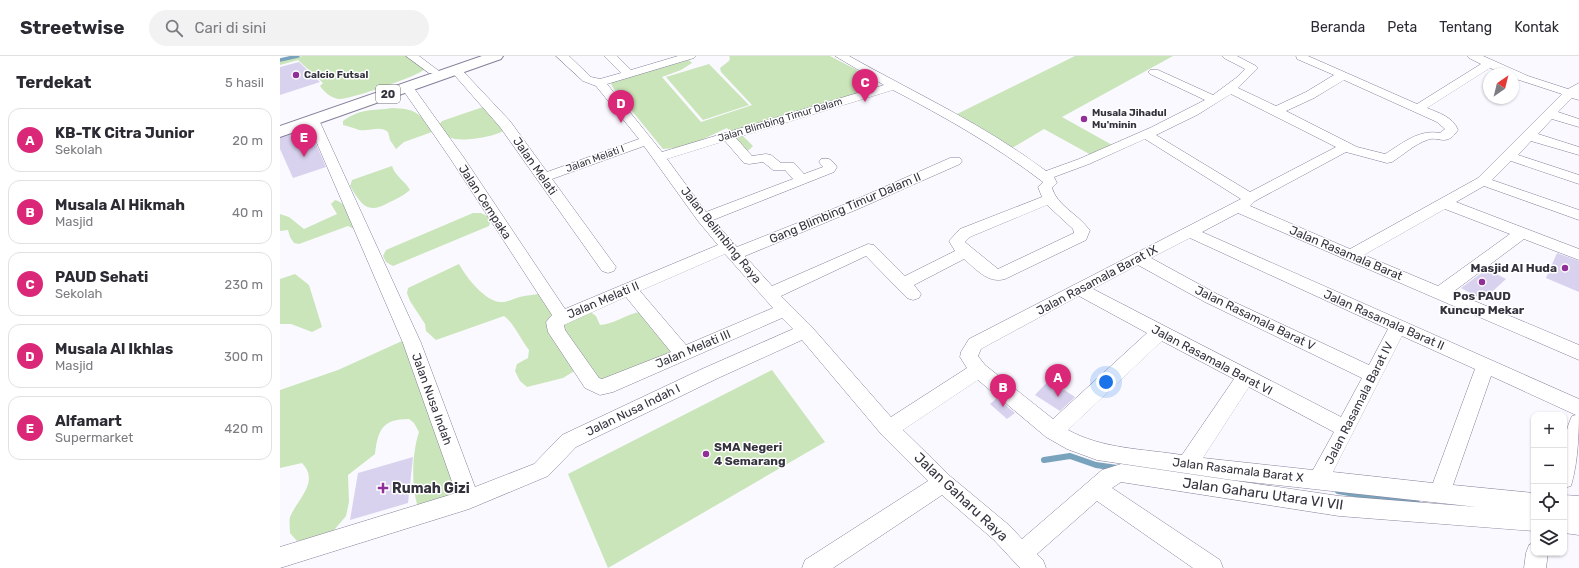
<!DOCTYPE html>
<html lang="id">
<head>
<meta charset="utf-8">
<style>
  :root { --surface:#fff; --page:#f2f2f3; --text:#2b2b33; --muted:#7c7c81; --line:#e1e1e2; --accent:#db2777 }
  body { margin:0; font-family:Rubik,sans-serif; background:var(--page); color:var(--text) }
  .controls { position:absolute; right:12px; bottom:12px; display:grid; overflow:hidden; border-radius:8px; box-shadow:0 1px 3px #0004 }
  .controls button { width:36px; height:36px; display:grid; place-items:center; padding:0; border:0; border-bottom:1px solid var(--line); background:var(--surface); color:var(--text); font:20px sans-serif }
  .compass { position:absolute; left:1203px; top:12px; width:36px; height:36px; border-radius:50%; background:var(--surface); box-shadow:0 1px 3px #0004; rotate:35deg }
  .you { position:absolute; left:826px; top:326px; width:14px; height:14px; margin:-10px; border:3px solid #fff; border-radius:50%; background:#1a73e8; box-shadow:0 0 0 6px #1a73e833 }
  .badge { display:grid; place-items:center; width:26px; height:26px; border-radius:50%; background:var(--accent); color:#fff; font-size:13px; font-weight:700 }
  .pin { position:absolute; translate:-50% -33px; filter:drop-shadow(0 1px 2px #0008) }
  .pin::after { content:''; position:absolute; top:21px; width:14px; height:12px; background:inherit; clip-path:polygon(0 0,100% 0,50% 100%) }
  .list { margin:0; padding:0; list-style:none }
  h2 { display:flex; justify-content:space-between; align-items:center; height:52px; margin:0; padding:0 16px; font-size:17px }
  h2 small { font-size:13px; font-weight:400; color:var(--muted) }
  .list li { display:grid; grid-template-columns:26px 1fr auto; gap:12px; align-items:center; box-sizing:border-box; height:64px; margin:0 8px 8px; padding:0 8px; border:1px solid var(--line); border-radius:12px }
  .list b { display:block; font-size:15px; white-space:nowrap }
  .list p { margin:0; font-size:13px; white-space:nowrap; color:var(--muted) }
  .list em { font-size:13px; font-style:normal; color:var(--muted) }
  .icon { flex:none; width:22px; height:22px; fill:none; stroke:currentColor; stroke-width:2; stroke-linecap:round; stroke-linejoin:round }
  .map { position:relative; flex:none; width:1299px; height:512px; overflow:hidden }
  header { display:flex; align-items:center; gap:24px; box-sizing:border-box; height:56px; padding:0 20px; background:var(--surface); border-bottom:1px solid var(--line) }
  header strong { font-size:19px }
  nav { display:flex; gap:22px; margin-inline-start:auto; font-size:14px }
  .search { width:280px; height:36px; background:var(--page); display:flex; align-items:center; gap:10px; box-sizing:border-box; padding:0 14px; border-radius:22px; color:var(--muted); font-size:15px }
  main { display:flex }
  aside { flex:1; background:var(--surface) }
  .map>svg:first-child { display:block }
  .green { fill:#cae5b9 }
  .lines { fill:none; stroke-linecap:round; stroke-linejoin:round }
  .stream-far1 { stroke:#79a3bc; stroke-width:3.5 }
  .stream { stroke:#79a3bc; stroke-width:6 }
  .building { fill:#d8d2ef }
  .street-casing { stroke:#857f9a; stroke-width:1 }
  .highway-casing { stroke:#857f9a; stroke-width:2 }
  .street { fill:#fff; fill-rule:evenodd }
  .highway { fill:#fff; fill-rule:evenodd }
  .poi-dot { fill:#8f2f97; stroke:#fff; stroke-width:1.5 }
  .labels { text-anchor:middle; dominant-baseline:central; stroke-width:3; stroke-linejoin:round; paint-order:stroke }
  .far-poi-label { font-size:10px; font-weight:bold; fill:#34323d; stroke:#fff; text-anchor:start }
  .far-street-label { font-size:10px; fill:#34323d; stroke:#fff }
  .shield { fill:#fff; stroke:#717077; stroke-width:1 }
  .shield-label { font-size:11px; font-weight:bold; fill:#34323d }
  .street-label { font-size:12px; fill:#34323d; stroke:#fff }
  .poi-label { font-size:12px; font-weight:bold; fill:#34323d; stroke:#fff; text-anchor:end }
  .near-poi-label { font-size:14px; font-weight:bold; fill:#34323d; stroke:#fff; text-anchor:start }
  .near-street-label { font-size:14px; fill:#34323d; stroke:#fff }
</style>
</head>
<body>
<header>
<strong>Streetwise</strong>
<div class="search"><svg class="icon" aria-label="search" viewBox="0 0 24 24"><circle cx="10" cy="10" r="6"/><path d="M15 15l6 6"/></svg>Cari di sini</div>
<nav><a>Beranda</a><a>Peta</a><a>Tentang</a><a>Kontak</a></nav>
</header>
<main>
<aside>
<h2>Terdekat<small>5 hasil</small></h2>
<ul class="list">
<li><span class="badge">A</span><div><b>KB-TK Citra Junior</b><p>Sekolah</p></div><em>20 m</em></li>
<li><span class="badge">B</span><div><b>Musala Al Hikmah</b><p>Masjid</p></div><em>40 m</em></li>
<li><span class="badge">C</span><div><b>PAUD Sehati</b><p>Sekolah</p></div><em>230 m</em></li>
<li><span class="badge">D</span><div><b>Musala Al Ikhlas</b><p>Masjid</p></div><em>300 m</em></li>
<li><span class="badge">E</span><div><b>Alfamart</b><p>Supermarket</p></div><em>420 m</em></li>
</ul>
</aside>
<div class="map">
<svg width="1299" height="512" viewBox="0 0 1299 512">
  <rect width="100%" height="100%" fill="#faf9ff"/>
  <!-- green -->
  <g class="green">
    <path d="M23 0H128L145 13C139 20 71 43 60 43 52 43 44 36 40 30L43 27 18 4 0 9V5Z"/>
    <polygon points="449,0 550,0 575,13 600,31 462,79 473,90 469,94 461,96 452,78 447,72 406,91 383,93 348,50 340,44 331,28 334,25 409,4 412,7 401,14 382,21 421,66 472,49 441,16 440,12 449,5 450,2"/>
    <polygon points="795,0 893,0 782,61 834,90 813,100 764,73 732,92 675,59"/>
    <polygon points="429,8 469,49 423,64 386,21"/>
    <path d="M203 51 225 74C215 81 179 87 169 81 165 79 161 73 158 70L162 65Z"/>
    <path d="M112 52C136 53 137 56 153 73L152 76 124 86 116 93 110 84 108 76C100 69 89 76 79 74 74 72 68 70 63 69V65C81 52 92 55 112 52Z"/>
    <path d="M112 110C115 120 125 125 130 134 123 140 116 143 108 147 87 159 81 148 70 130L72 124Z"/>
    <path d="M55 144C69 148 71 162 76 174L68 170 19 188 14 187 10 181 8 174 0 175V158L9 161 24 173 57 158 51 148Z"/>
    <polygon points="193,157 201,157 209,161 210,167 209,170 113,210 106,206 103,200 106,194"/>
    <path d="M179 208C186 221 206 247 222 246 230 246 236 241 244 240 249 239 254 239 259 238L273 258 309 255 316 260 320 269C335 268 346 258 360 256L388 285 391 298 325 332 296 314 283 322 247 331 240 325 235 315 237 308 248 302 249 294C241 284 234 267 224 260L156 284 146 275 145 268 130 245 127 237 128 232Z"/>
    <polygon points="15,218 29,229 42,271 32,276 11,268 0,268 0,223"/>
    <path d="M122 285 135 293 170 418 174 443 138 451C131 430 132 397 139 376L134 367 129 363C102 363 98 374 95 398L68 419 69 446 66 460 49 480 17 485 10 477C10 472 9 466 10 461 18 442 40 426 22 407L0 412V334L58 314Z"/>
    <polygon points="492,314 545,386 328,512 288,418"/>
  </g>
  <g class="lines">
    <!-- stream-far1 -->
    <polyline class="stream-far1" points="0,4 18,0"/>
    <!-- stream -->
    <g class="stream">
      <polyline points="764,404 790,400 816,409 837,412"/>
      <polyline points="919,420 936,421"/>
      <polyline points="1058,435 1097,442 1137,444"/>
    </g>
  </g>
  <!-- building -->
  <g class="building">
    <polygon points="19,6 40,26 0,39 0,11"/>
    <polygon points="29,72 46,111 13,122 0,93 0,82"/>
    <polygon points="1277,197 1299,205 1299,236 1266,222"/>
    <polygon points="1207,213 1226,223 1203,244 1181,232"/>
    <polygon points="769,324 795,341 780,355 755,339"/>
    <polygon points="717,342 735,357 727,363 710,348"/>
    <polygon points="133,401 128,447 70,464 78,417"/>
  </g>
  <g class="lines">
    <defs>
      <g id="street">
        <polygon points="126,0 139,0 159,15 157,17 149,17"/>
        <path d="M276 0H289L311 21 320 23 341 17 324 0H337L351 14 398 0H416L414 2 327 28 382 96 604 29 555 0H569C635 37 705 69 766 115L799 103 872 71 925 44 870 18 868 16 870 14H878L933 39 956 22 965 13 944 2 942 0H957L976 10 978 12 958 32 996 50 1026 36 1054 19 1017 3 1016 0H1028L1137 48 1201 8 1189 2 1187 0H1203L1248 20 1288 33 1299 27V44L1292 42 1278 56 1299 63V71L1272 63 1258 78 1299 91V99L1251 85 1238 99 1299 119V128L1231 105 1212 124 1299 154V164L1204 130 1176 146 1299 193V204L1244 183 1173 236 1299 289V304L958 157 922 176 1299 343C1299 372 1299 403 1291 430L1284 432C1284 408 1281 383 1292 360L1296 359 1211 320 1173 429 1254 437V475L1059 460 841 426 832 432 940 504 943 512H913L817 445 757 498 763 504 766 512H740L714 484 662 439 553 512H522L525 504 648 425 602 379 522 284 436 323 296 391 268 420 189 453 0 512V491L176 437 123 287 27 64 29 61H37L39 64 141 287 195 431 254 408 282 379 422 313 513 273 502 262 333 336 320 339 305 332 268 276 266 266 272 259 170 102 121 31 123 28H131L184 102 285 253 438 189 418 165 364 90 272 123 336 211 334 215 328 217 322 215 220 71 170 14 172 12H180L230 65 267 116 359 83 316 30 303 25ZM1210 12 1225 18H1233V22L1282 38 1198 122 1070 193 970 150 975 145 1066 96 1107 107 1112 106C1123 99 1135 88 1147 84 1159 79 1166 92 1178 74 1173 61 1159 57 1147 52ZM1064 24 1157 66 1165 73 1160 77C1139 73 1123 87 1105 98L1077 91 1006 55 1034 42ZM613 34C665 61 716 90 763 126L758 131 762 141 680 173 669 185 675 195 625 220 594 189 588 188 492 230 465 200 578 153 680 108 682 105 680 102H670L568 147 457 191 433 164 554 116 557 111C552 104 549 101 541 103L539 106 543 111 524 118 514 107H501L491 99 486 98 472 100 456 82ZM951 38 1056 91 970 136 876 79 917 59ZM865 83 961 143 689 283 681 296 680 301 687 312 611 361 531 270 501 240 586 200 627 242 633 244 639 242 641 238 634 229 684 203C696 213 708 228 725 223L806 184 810 174 807 171C797 158 777 149 772 132L777 127 774 121 809 108ZM445 85 464 107 469 108 483 106 493 114H505L513 123 426 156 387 103ZM767 149 793 173 794 177 718 213 686 187 685 186 690 181ZM1165 153 1230 178 1158 230 1084 199ZM910 182 1108 273 1089 309 937 238 871 202ZM445 198 493 252 406 289 360 235ZM858 209 925 246 1082 322 1061 361 813 233ZM799 240 867 277 773 363 705 309 698 300 701 293ZM346 241 391 296 322 323 319 322 285 274 284 269ZM1122 280 1195 313 1153 427 1053 416ZM882 285 954 323 902 399C864 393 822 393 788 374ZM698 324 766 381 787 393 817 404 952 424 1197 451 1059 440 841 408 822 414 742 483 730 470 670 420 623 374ZM969 331 1054 376 1033 414 923 402Z"/>
        <polygon points="1284,439 1299,440 1299,479 1284,477"/>
        <polygon points="1254,487 1254,497 1268,497 1266,512 1244,512 1246,497 1249,489"/>
      </g>
      <polygon id="highway" points="202,0 223,0 221,3 0,81 0,70"/>
    </defs>
    <!-- street casing -->
    <use href="#street" class="street-casing"/>
    <!-- highway casing -->
    <use href="#highway" class="highway-casing"/>
    <!-- street -->
    <use href="#street" class="street"/>
    <!-- highway -->
    <use href="#highway" class="highway"/>
  </g>
  <!-- markers -->
  <g class="poi-dot">
    <circle cx="16" cy="19" r="4"/>
    <circle cx="804" cy="63" r="4"/>
    <circle cx="1285" cy="212" r="4"/>
    <circle cx="1202" cy="226" r="4"/>
    <circle cx="426" cy="398" r="4"/>
    <path d="M101 426h4v4h4v4h-4v4h-4v-4h-4v-4h4z"/>
  </g>
  <g class="labels">
    <!-- far-poi labels -->
    <g class="far-poi-label">
      <text x="24" y="19">Calcio Futsal</text>
      <text x="812" y="57">Musala Jihadul<tspan x="812" dy="12">Mu'minin</tspan></text>
    </g>
    <!-- far-street labels -->
    <g class="far-street-label">
      <text transform="translate(500 64) rotate(-17)">Jalan Blimbing Timur Dalam</text>
      <text transform="translate(315 103) rotate(-20)">Jalan Melati I</text>
    </g>
    <!-- shield labels -->
    <rect class="shield" x="96" y="29" width="24" height="18" rx="3"/>
    <g class="shield-label">
      <text x="108" y="38">20</text>
    </g>
    <!-- street labels -->
    <g class="street-label">
      <text transform="translate(255 110) rotate(55)">Jalan Melati</text>
      <text transform="translate(205 146) rotate(57)">Jalan Cempaka</text>
      <text transform="translate(565 152) rotate(-23)">Gang Blimbing Timur Dalam II</text>
      <text transform="translate(441 179) rotate(51)">Jalan Belimbing Raya</text>
      <text transform="translate(1066 197) rotate(23)">Jalan Rasamala Barat</text>
      <text transform="translate(817 224) rotate(-28)">Jalan Rasamala Barat IX</text>
      <text transform="translate(323 244) rotate(-23)">Jalan Melati II</text>
      <text transform="translate(975 262) rotate(26)">Jalan Rasamala Barat V</text>
      <text transform="translate(1104 264) rotate(24)">Jalan Rasamala Barat II</text>
      <text transform="translate(413 293) rotate(-23)">Jalan Melati III</text>
      <text transform="translate(932 304) rotate(28)">Jalan Rasamala Barat VI</text>
      <text transform="translate(152 343) rotate(70)">Jalan Nusa Indah</text>
      <text transform="translate(1079 347) rotate(-63)">Jalan Rasamala Barat IV</text>
      <text transform="translate(353 354) rotate(-26)">Jalan Nusa Indah I</text>
      <text transform="translate(958 414) rotate(7)">Jalan Rasamala Barat X</text>
    </g>
    <!-- poi labels -->
    <g class="poi-label">
      <text x="1277" y="212">Masjid Al Huda</text>
      <text x="1202" y="240" text-anchor="middle">Pos PAUD<tspan x="1202" dy="14">Kuncup Mekar</tspan></text>
      <text x="434" y="391" text-anchor="start">SMA Negeri<tspan x="434" dy="14">4 Semarang</tspan></text>
    </g>
    <!-- near-poi labels -->
    <g class="near-poi-label">
      <text x="112" y="432">Rumah Gizi</text>
    </g>
    <!-- near-street labels -->
    <g class="near-street-label">
      <text transform="translate(983 438) rotate(8)">Jalan Gaharu Utara VI VII</text>
      <text transform="translate(681 441) rotate(43)">Jalan Gaharu Raya</text>
    </g>
  </g>
</svg>
<div class="controls">
<button>+</button>
<button>−</button>
<button><svg class="icon" aria-label="locate" viewBox="0 0 24 24"><circle cx="12" cy="12" r="6"/><path d="M12 2v4M12 18v4M2 12h4M18 12h4"/></svg></button>
<button><svg class="icon" aria-label="layers" viewBox="0 0 24 24"><path d="M12 4l9 5-9 5-9-5zM3 14l9 5 9-5"/></svg></button>
</div>
<svg class="compass" viewBox="-18 -18 36 36"><path d="M0-13l5 13h-10z" fill="#e53935"/><path d="M0 13l5-13h-10z" fill="#7c7c81"/></svg>
<div class="you"></div>
<div class="pin badge" style="left:778px;top:341px">A</div>
<div class="pin badge" style="left:723px;top:351px">B</div>
<div class="pin badge" style="left:585px;top:46px">C</div>
<div class="pin badge" style="left:341px;top:67px">D</div>
<div class="pin badge" style="left:24px;top:101px">E</div>
</div>
</main>
</body>
</html>
